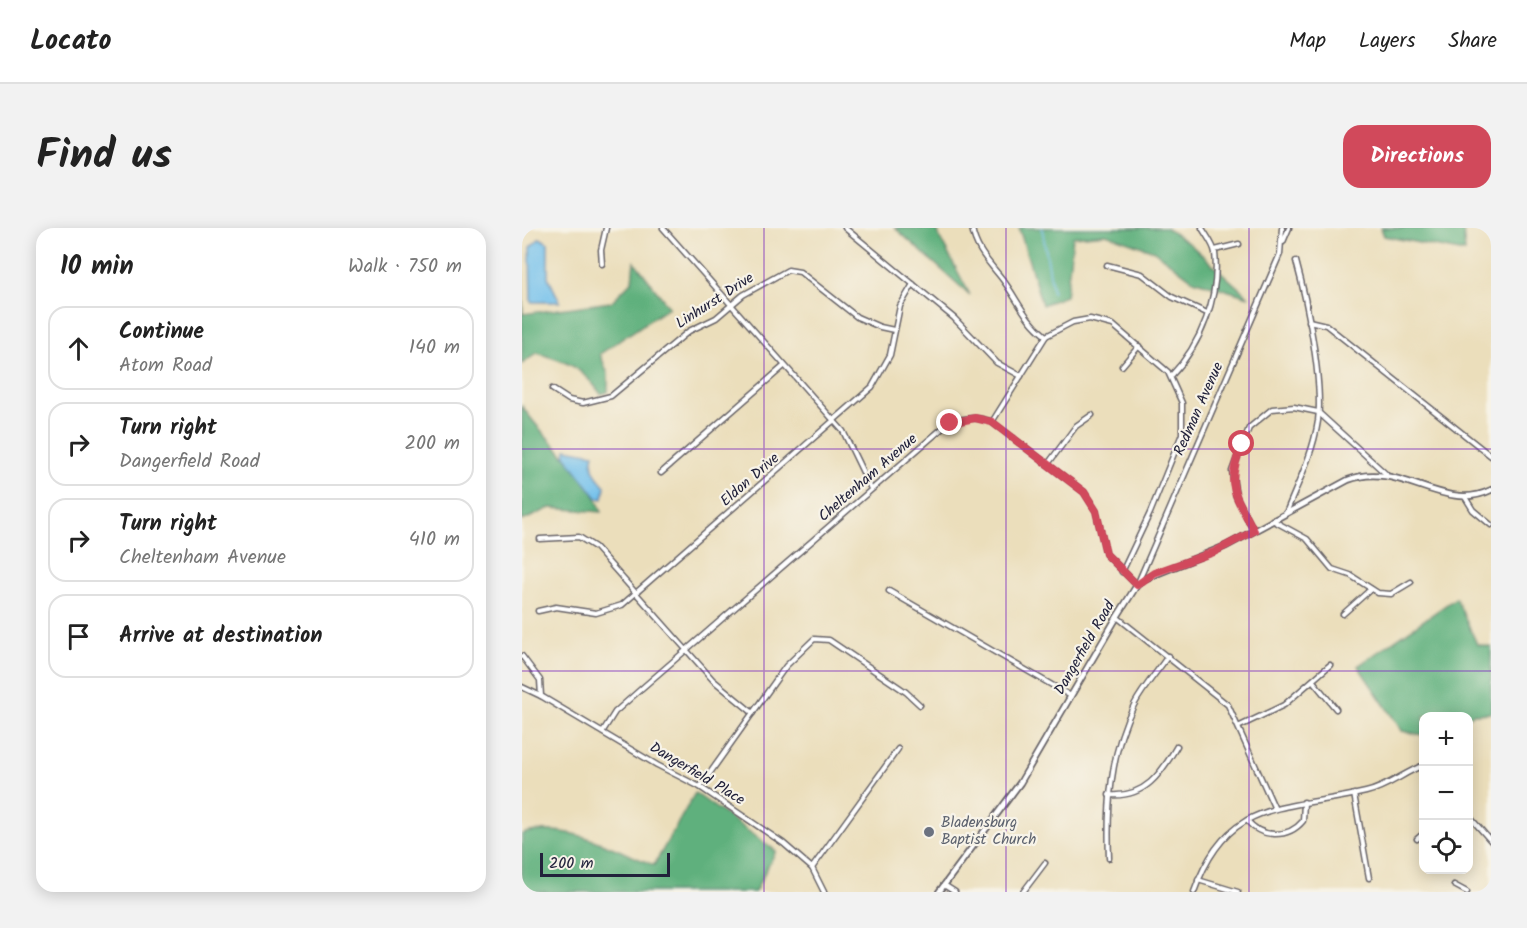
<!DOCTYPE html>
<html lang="en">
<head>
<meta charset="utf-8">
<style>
  :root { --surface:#fff; --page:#f2f2f2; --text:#222; --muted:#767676; --line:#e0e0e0; --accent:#d1495b }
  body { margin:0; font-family:Kalam,sans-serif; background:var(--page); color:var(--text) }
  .controls { position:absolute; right:18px; bottom:18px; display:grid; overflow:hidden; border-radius:12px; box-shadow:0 3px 15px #0003 }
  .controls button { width:54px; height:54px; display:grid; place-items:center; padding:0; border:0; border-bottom:2px solid var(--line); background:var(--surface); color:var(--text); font:30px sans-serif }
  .scale { position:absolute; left:18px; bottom:15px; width:130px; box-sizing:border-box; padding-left:6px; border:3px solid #22223b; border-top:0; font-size:16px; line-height:21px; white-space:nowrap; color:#22223b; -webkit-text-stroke:4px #f7f3e8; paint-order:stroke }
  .stop { position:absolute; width:18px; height:18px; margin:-14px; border:4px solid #d1495b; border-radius:50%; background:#fff }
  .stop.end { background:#d1495b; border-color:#fff; box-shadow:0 2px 6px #0008 }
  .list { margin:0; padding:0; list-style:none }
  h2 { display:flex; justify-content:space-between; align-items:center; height:78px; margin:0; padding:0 24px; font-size:26px }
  h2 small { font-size:20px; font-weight:400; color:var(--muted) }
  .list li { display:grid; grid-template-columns:39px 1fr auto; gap:18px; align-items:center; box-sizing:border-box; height:84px; margin:0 12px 12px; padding:0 12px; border:2px solid var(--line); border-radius:18px }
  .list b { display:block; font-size:22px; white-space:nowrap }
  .list p { margin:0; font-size:20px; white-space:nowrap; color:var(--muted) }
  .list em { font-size:20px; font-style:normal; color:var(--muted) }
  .icon { flex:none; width:33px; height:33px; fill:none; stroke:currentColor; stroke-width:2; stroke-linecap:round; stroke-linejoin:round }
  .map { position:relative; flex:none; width:969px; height:664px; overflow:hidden; border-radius:18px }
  header { display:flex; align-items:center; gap:36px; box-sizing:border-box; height:84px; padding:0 30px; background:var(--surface); border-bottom:2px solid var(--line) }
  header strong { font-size:28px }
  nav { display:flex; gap:33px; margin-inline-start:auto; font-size:21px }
  .intro { display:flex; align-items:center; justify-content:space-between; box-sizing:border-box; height:144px; padding:0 36px }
  h1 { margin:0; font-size:42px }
  .button { padding:15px 27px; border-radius:18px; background:var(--accent); color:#fff; font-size:21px; font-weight:700 }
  main { display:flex; gap:36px; padding:0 36px }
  aside { flex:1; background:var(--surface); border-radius:18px; box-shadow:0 3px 15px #0003 }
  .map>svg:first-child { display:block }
  .forest { fill:#5eb07d; stroke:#40695c; stroke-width:1.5 }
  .water { fill:#71c0ec; stroke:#4a7194; stroke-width:1.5 }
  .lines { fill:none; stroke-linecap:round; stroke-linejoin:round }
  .stream { stroke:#71c0ec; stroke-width:1.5 }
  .minor-casing { stroke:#686468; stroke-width:7 }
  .tertiary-casing { stroke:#686468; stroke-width:8 }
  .minor { stroke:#fff; stroke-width:4 }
  .tertiary { stroke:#fff; stroke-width:4.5 }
  .route { stroke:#d1495b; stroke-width:8 }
  .grid { fill:none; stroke:#7b2cbf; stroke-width:1.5; stroke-opacity:0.55 }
  .worship-dot { fill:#6b7280; stroke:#f7f3e8; stroke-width:2 }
  .labels { text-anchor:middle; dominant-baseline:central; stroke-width:4.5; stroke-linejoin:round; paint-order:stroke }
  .street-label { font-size:15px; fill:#22223b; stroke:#f7f3e8 }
  .worship-label { font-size:15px; fill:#5b616d; stroke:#f7f3e8; text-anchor:start }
</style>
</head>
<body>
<header>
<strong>Locato</strong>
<nav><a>Map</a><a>Layers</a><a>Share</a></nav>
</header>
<div class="intro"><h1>Find us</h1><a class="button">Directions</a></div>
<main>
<aside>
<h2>10 min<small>Walk · 750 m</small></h2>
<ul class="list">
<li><svg class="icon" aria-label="ahead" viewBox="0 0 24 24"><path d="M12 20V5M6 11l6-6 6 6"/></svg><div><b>Continue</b><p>Atom Road</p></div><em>140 m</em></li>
<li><svg class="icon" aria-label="right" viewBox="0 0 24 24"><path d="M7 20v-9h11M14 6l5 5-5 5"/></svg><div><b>Turn right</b><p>Dangerfield Road</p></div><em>200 m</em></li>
<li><svg class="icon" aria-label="right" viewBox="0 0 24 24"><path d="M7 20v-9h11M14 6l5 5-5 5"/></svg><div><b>Turn right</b><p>Cheltenham Avenue</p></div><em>410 m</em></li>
<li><svg class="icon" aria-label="arrive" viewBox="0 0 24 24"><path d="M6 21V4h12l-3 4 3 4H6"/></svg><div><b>Arrive at destination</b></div></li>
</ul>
</aside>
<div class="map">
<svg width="969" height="664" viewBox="0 0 969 664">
  <rect width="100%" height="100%" fill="#f7f3e8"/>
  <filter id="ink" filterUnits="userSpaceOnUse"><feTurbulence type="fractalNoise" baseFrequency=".0167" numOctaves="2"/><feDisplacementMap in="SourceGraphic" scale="12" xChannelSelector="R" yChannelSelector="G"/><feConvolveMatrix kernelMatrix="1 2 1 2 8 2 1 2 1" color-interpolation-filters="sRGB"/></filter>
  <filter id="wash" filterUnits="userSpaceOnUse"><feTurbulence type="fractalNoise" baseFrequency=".008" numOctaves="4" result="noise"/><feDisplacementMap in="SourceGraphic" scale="24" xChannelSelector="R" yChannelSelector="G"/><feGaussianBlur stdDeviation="1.35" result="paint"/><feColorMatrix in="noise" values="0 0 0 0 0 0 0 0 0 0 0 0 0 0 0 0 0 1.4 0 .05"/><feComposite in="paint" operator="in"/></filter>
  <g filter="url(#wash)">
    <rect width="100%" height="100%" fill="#ebdebb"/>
    <!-- forest -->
    <g class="forest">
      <polygon points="373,0 415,0 418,10 448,67"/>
      <polygon points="497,0 644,0 669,17 727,69 671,52 632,23 584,6 551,9 544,68 520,77"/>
      <polygon points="859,0 941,0 943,24 862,8"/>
      <path d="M112 33 147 79 78 126 86 146V164L79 166C58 138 48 135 15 125L0 136V45L1 86 89 74 110 53Z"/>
      <path d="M0 178C24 215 65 241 80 284L28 280 0 293Z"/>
      <polygon points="934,370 955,416 969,419 969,485 951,486 947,489 902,488 901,507 880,503 836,438"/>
      <path d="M173 565 254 623 233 664H0V606C44 593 91 621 132 637Z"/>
    </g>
    <!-- water -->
    <g class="water">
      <polygon points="18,10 26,15 26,49 38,74 9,74 8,19"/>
      <path d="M44 221 72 226C67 241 74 248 83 258L81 271 75 270 43 228Z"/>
    </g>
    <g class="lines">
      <!-- stream -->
      <polyline class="stream" points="520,0 531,64"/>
    </g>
  </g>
  <g filter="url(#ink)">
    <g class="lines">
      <defs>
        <g id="minor">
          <polyline points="141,0 321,203 349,261"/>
          <polyline points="323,0 432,90 475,135 499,148"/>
          <path d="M450 0C454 23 468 35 481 52 496 72 503 92 524 108"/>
          <polyline points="761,14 767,0"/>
          <polyline points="693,22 717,16"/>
          <polyline points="80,36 79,22 84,0"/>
          <polyline points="585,37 620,46 650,69 685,85"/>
          <polyline points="787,93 804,97 969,228"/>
          <polyline points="600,138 617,118"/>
          <path d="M649 148C679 117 698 68 693 25 692 17 684 7 680 0"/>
          <polyline points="30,161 47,172 61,175 89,168 167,103 194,90 221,67 266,42 278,44 335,89 358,99 372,102"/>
          <polyline points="470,194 524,108 551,94 568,91 591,97 646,144 660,175 660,206 628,285 600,344"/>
          <polyline points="526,236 554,198 570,187"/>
          <polyline points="139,245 262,138"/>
          <polyline points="943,269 951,282 969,297"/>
          <path d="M764 285C776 255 791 226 796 193 801 153 785 73 774 33"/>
          <polyline points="750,292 785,311 810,341 828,347 856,365 869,366 889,354"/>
          <polyline points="732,303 714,268 710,243 727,200 750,181 772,179 796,184 864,246"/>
          <polyline points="18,311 57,309 73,319 191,452 231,485"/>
          <polyline points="367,363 549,468"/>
          <polyline points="16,383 34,379 74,385 100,377 350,159 368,127 378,78 391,56"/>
          <polyline points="821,386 849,361"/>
          <polyline points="595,389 706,477 752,579"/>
          <polyline points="0,428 18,452 19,468 135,537 178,559 261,615 290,640 302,664"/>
          <polyline points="791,453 814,481"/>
          <polyline points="0,459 19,468"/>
          <polyline points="718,498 762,477 808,437"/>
          <path d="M81 503 93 484 119 461 423 198C437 189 455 188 470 194L562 264 574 283 584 326 615 357 758 26 760 0"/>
          <polyline points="178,559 264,438 292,411 307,412 384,464 398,477"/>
          <polyline points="832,566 847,650"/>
          <path d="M587 567C623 570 639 546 655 518"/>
          <polyline points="946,587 969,613"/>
          <path d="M725 592C738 610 766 611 781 593L782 574"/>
          <polyline points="895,611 902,605"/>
          <path d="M587 630C585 579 588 524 612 477 621 460 635 444 646 428"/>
          <polyline points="290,640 376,521"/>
          <polyline points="676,652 716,664"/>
          <polyline points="422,657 433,664"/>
          <polyline points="932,657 945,664"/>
          <polyline points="501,664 523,635"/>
          <path d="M672 664C705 569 762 583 844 564 866 559 881 545 902 537"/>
        </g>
        <path id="tertiary" d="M417 664 498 555 595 389 615 357 622 351 704 318 826 252C877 231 921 286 969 262"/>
      </defs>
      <!-- minor casing -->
      <use href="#minor" class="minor-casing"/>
      <!-- tertiary casing -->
      <use href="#tertiary" class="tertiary-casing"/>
      <!-- minor -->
      <use href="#minor" class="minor"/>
      <!-- tertiary -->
      <use href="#tertiary" class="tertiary"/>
    </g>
  </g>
  <g class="lines" filter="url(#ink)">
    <!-- route -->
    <path class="route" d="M428 195 453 190 470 194 562 264 574 283 584 326 615 357 632 345 692 324 732 303C712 263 703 260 720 216"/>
  </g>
  <!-- grid -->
  <path class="grid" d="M242 0V664M484 0V664M727 0V664M0 221H969M0 443H969"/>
  <!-- markers -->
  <circle class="worship-dot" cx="407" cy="604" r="6"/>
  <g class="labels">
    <!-- street labels -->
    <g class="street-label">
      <text transform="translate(193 73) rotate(-33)">Linhurst Drive</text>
      <text transform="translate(677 181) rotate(-66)">Redman Avenue</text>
      <text transform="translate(346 250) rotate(-41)">Cheltenham Avenue</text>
      <text transform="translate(228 252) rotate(-41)">Eldon Drive</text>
      <text transform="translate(563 420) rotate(-60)">Dangerfield Road</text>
      <text transform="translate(175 546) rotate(31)">Dangerfield Place</text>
    </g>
    <!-- worship labels -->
    <g class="worship-label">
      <text x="419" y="595">Bladensburg<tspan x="419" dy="17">Baptist Church</tspan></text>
    </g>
  </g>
</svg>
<div class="controls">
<button>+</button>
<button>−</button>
<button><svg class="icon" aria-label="locate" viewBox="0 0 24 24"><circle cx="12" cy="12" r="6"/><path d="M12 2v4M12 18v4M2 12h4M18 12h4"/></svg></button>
</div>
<div class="scale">200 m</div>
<div class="stop" style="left:720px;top:216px"></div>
<div class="stop end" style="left:428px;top:195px"></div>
</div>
</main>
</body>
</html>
